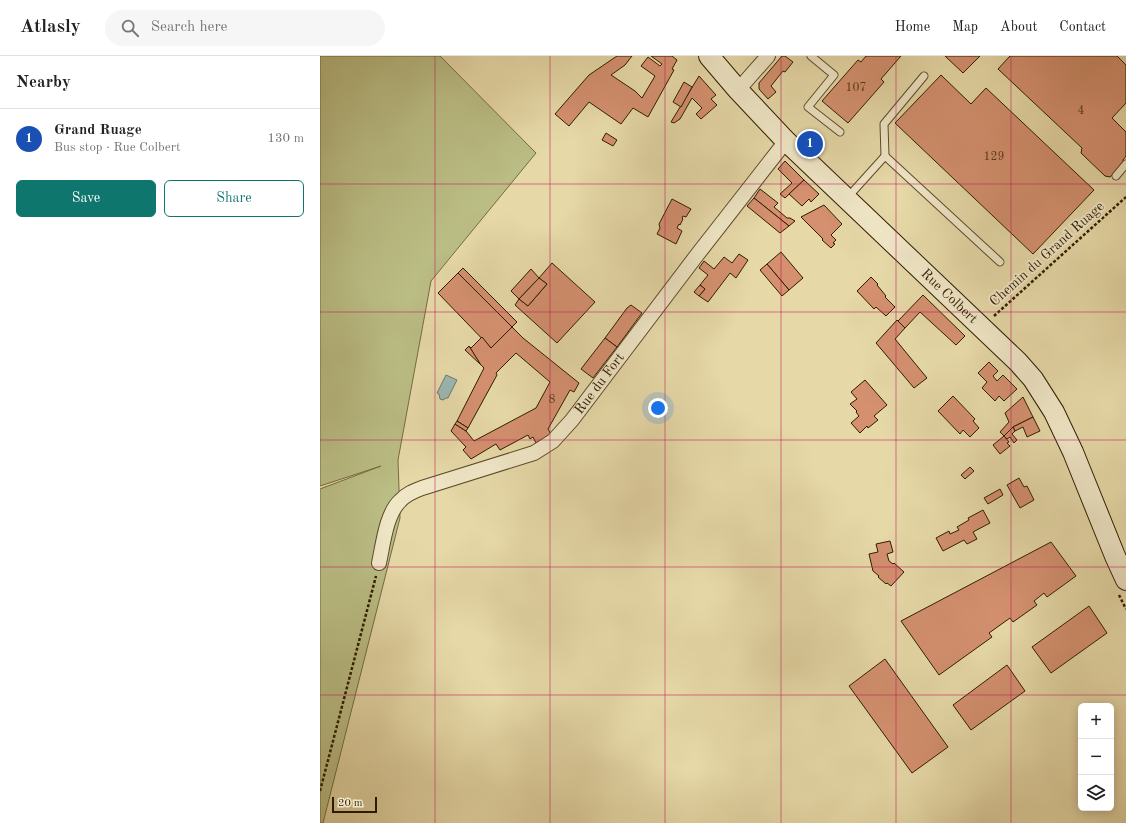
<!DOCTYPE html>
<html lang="en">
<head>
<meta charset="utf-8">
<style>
  :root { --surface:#fff; --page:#f6f6f6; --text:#222; --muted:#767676; --line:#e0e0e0; --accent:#0f766e }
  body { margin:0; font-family:"Old Standard TT",serif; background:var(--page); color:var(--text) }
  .controls { position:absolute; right:12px; bottom:12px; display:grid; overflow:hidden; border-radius:6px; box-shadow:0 2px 10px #0003 }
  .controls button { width:36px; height:36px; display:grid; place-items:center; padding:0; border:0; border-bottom:1px solid var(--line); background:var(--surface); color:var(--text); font:20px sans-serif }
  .scale { position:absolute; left:12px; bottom:10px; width:45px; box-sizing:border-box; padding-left:4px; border:2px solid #2e1c01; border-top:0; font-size:11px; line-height:14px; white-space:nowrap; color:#2e1c01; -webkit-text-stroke:3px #efe6c6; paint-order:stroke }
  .you { position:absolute; left:338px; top:352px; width:14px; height:14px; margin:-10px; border:3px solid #fff; border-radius:50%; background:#1a73e8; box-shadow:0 0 0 6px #1a73e833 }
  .badge { display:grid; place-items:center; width:26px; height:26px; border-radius:50%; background:var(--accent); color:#fff; font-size:13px; font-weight:700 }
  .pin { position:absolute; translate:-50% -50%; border:2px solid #fff; box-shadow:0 1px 4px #0006 }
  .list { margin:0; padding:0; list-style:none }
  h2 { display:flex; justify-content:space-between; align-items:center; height:52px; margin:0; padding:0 16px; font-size:17px }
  h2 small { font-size:13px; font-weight:400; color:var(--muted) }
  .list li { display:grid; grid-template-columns:26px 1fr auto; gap:12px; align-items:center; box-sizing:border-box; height:60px; padding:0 16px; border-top:1px solid var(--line) }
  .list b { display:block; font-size:15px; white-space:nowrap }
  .list p { margin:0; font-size:13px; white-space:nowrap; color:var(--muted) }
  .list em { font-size:13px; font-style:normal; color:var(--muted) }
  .actions { display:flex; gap:8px; padding:12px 16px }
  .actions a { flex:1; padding:9px 0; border:1px solid var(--accent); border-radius:6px; text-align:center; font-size:14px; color:var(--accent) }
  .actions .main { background:var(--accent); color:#fff }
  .icon { flex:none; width:22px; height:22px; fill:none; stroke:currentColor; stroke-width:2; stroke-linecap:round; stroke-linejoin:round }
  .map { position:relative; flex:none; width:806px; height:767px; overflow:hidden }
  header { display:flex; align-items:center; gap:24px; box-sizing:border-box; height:56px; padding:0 20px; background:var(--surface); border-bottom:1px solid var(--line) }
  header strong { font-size:19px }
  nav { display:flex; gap:22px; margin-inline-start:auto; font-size:14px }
  .search { width:280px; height:36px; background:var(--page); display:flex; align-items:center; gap:10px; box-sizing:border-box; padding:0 14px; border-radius:22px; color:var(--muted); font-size:15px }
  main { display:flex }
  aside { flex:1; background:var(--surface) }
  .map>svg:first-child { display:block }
  .green { fill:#babd84; stroke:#746c42 }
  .water { fill:#9bb7b3; stroke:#6f796c }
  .building { fill:#d4906f; stroke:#2e1c01 }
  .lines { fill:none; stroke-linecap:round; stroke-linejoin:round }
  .service-casing { stroke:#5c4b2a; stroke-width:9 }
  .minor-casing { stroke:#5c4b2a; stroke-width:16 }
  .secondary-casing { stroke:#2e1c01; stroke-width:22 }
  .path { stroke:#2e1c01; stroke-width:2.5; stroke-dasharray:3 2; stroke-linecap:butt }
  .service { stroke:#efe6c6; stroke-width:7 }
  .minor { stroke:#efe6c6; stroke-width:14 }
  .secondary { stroke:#efe6c6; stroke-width:20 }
  .grid { fill:none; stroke:#c2185b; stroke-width:1; stroke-opacity:0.55 }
  .labels { text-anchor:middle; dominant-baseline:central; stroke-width:4; stroke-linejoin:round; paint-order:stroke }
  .number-label { font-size:12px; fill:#58391c }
  .street-label { font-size:14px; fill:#2e1c01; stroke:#efe6c6 }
</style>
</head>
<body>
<header>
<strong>Atlasly</strong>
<div class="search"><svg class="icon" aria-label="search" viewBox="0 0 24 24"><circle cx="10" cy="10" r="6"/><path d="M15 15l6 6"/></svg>Search here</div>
<nav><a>Home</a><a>Map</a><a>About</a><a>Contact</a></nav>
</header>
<main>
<aside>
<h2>Nearby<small></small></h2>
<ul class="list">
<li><span class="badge" style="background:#1a4fb4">1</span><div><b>Grand Ruage</b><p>Bus stop · Rue Colbert</p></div><em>130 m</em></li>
</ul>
<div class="actions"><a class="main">Save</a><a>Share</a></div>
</aside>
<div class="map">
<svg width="806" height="767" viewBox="0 0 806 767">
  <rect width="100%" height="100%" fill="#e6d8a7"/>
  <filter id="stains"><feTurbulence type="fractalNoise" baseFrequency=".005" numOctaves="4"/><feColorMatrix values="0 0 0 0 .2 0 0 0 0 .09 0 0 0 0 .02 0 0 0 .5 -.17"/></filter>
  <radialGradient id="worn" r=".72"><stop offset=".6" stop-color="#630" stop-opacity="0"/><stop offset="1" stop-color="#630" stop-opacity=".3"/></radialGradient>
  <!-- green -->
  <polygon class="green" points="0,0 120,0 216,97 111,225 78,404 80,462 3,767 0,767 0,433 61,410 0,430"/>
  <!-- water -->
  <polygon class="water" points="126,319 137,324 128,342 126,342 123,344 120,343 119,338 117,337"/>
  <!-- building -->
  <g class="building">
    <polygon points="297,0 312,0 305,9 291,19 315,35 322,42 335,20 321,10 328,1 340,10 342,8 331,0 352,0 357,4 352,13 354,14 328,61 313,52 301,68 269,46 249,70 235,58 269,19"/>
    <polygon points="462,0 465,0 473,6 465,16 463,15 451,30 456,36 448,43 439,33 439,27"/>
    <polygon points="546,0 581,0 561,23 564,26 528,67 502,45 538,4 541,6"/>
    <polygon points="625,0 660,0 643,17"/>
    <polygon points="690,0 797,0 806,9 806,47 792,62 806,76 806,100 803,104 803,108 790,121 785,120 761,97 762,92 678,13"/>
    <polygon points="621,19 651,48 666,32 774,134 713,198 575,67"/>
    <polygon points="379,20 396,39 391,43 397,49 381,63 376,58 382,52 372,42 360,63 354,67 351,66"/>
    <polygon points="364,26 372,31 361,51 353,46"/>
    <polygon points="286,77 297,84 293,90 282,84"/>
    <polygon points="465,105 484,124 465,142 460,138 472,127 458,113"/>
    <polygon points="484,124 499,138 491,146 489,143 482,150 469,138"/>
    <polygon points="440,133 458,147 454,151 467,162 470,162 475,165 469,170 434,142"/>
    <polygon points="434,142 469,170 460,177 427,150"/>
    <polygon points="352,143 371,153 366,161 363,160 362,162 363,163 360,169 359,168 357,172 362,175 356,188 337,178 340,172 339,168"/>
    <polygon points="504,149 522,168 511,179 516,184 513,187 515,188 511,192 502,184 503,183 481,161"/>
    <polygon points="461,196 483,222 469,234 447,208"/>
    <polygon points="419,198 428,204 416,222 410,217 388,246 379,240 385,233 380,229 388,219 379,212 384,205 394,213 404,201 412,207"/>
    <polygon points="232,207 275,246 237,287 195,249 199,243 208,250 227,228 219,222"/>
    <polygon points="447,208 469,234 462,240 440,214"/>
    <polygon points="143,212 197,266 192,271 138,217"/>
    <polygon points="211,213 219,222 199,243 191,235"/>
    <polygon points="138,217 192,271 171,292 118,237"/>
    <polygon points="551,221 558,228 557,229 566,240 565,241 575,251 566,260 556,251 554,253 537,235"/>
    <polygon points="219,222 227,228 208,250 199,243"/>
    <polygon points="380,229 385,233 379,240 374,236"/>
    <polygon points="676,237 683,244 677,249 670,242"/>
    <polygon points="603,239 645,280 636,289 600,256 585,272 578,265"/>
    <polygon points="311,249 322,257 297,291 285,282 307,252"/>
    <polygon points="577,264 585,272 575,283 607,322 594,332 556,287"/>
    <polygon points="192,271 203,282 259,327 254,336 250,334 228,373 231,378 216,387 213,381 210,383 208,379 180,394 176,388 151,403 143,394 146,391 131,375 135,368 146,375 154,385 216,352 230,326 196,297 176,317 177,319 148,372 137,365 164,312 160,308 149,290 151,292 162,281 171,292"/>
    <polygon points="285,282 297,291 273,322 261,313"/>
    <polygon points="149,290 159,306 160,308 145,294"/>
    <polygon points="669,306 678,315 673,320 677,325 683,319 697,333 684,345 679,340 675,345 662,332 667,326 658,317"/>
    <polygon points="545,324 567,349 554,360 558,364 548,372 547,370 540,377 531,367 539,360 536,356 537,355 530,348 537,343 531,336"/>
    <polygon points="633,340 655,363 653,365 659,372 650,381 643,374 640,378 618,355"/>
    <polygon points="703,341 713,361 693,371 684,380 680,376 689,366 685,357"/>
    <polygon points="713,361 720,375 707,381 703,371 695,375 693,371"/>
    <polygon points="137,365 148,372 146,375 135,368"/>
    <polygon points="693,371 695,375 692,378 697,384 694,387 690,381 687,383 684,380"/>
    <polygon points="684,380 689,386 687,387 690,390 680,398 673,389"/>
    <polygon points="650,411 654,415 645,423 641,419"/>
    <polygon points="699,422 704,431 707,430 714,444 700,452 687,429"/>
    <polygon points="680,433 683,439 668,448 664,442"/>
    <polygon points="663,454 670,467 653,476 657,483 647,488 644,484 623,495 616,482 629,475 630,478 639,474 637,471 649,464 648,462"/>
    <polygon points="570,485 573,496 567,498 569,505 573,508 574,507 584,516 571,530 567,527 566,528 558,521 559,520 553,515 549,498 558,496 556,488"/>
    <polygon points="731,486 756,520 727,541 724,537 714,545 717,549 693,566 690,562 669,577 672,581 619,619 581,565"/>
    <polygon points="769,550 787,577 731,617 712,591"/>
    <polygon points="565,603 628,691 592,717 529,630"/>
    <polygon points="687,609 705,635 651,674 633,649"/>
  </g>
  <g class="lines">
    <defs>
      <g id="service">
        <polyline points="491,0 514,19 488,51 520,76"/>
        <polyline points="565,100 564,68 604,20"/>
        <polyline points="796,120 806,108"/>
        <polyline points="528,141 565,100 680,206"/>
      </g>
      <g id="minor">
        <polyline points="418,34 448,0"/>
        <path id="s1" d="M59 507C63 489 66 458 80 445 86 438 94 435 102 432L214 397 233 385 252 364 377 199 466 85"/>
      </g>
      <g id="secondary">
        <path id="s2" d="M389 0 418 34 466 85 698 306 713 323 734 356 753 396 795 500 806 524"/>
      </g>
    </defs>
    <!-- service casing -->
    <use href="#service" class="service-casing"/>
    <!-- minor casing -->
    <use href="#minor" class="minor-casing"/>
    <!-- secondary casing -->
    <use href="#secondary" class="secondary-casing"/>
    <!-- path -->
    <g class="path">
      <polyline points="674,260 806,141"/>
      <polyline points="799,539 806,553"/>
      <polyline points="0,735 56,520"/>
    </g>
    <!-- service -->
    <use href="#service" class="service"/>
    <!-- minor -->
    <use href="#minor" class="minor"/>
    <!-- secondary -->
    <use href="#secondary" class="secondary"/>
  </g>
  <!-- grid -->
  <path class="grid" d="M115 0V767M230 0V767M345 0V767M461 0V767M576 0V767M691 0V767M0 128H806M0 256H806M0 384H806M0 511H806M0 639H806"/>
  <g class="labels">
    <!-- number labels -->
    <g class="number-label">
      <text x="536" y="32">107</text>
      <text x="761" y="55">4</text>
      <text x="674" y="101">129</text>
      <text x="232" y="344">8</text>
    </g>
    <!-- street labels -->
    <g class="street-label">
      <text transform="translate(727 198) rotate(-42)">Chemin du Grand Ruage</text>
      <text stroke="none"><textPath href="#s2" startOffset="340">Rue Colbert</textPath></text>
      <text stroke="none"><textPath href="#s1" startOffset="306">Rue du Fort</textPath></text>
    </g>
  </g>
  <rect width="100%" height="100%" filter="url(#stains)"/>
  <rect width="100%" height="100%" fill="url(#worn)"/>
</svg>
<div class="controls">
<button>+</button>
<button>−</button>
<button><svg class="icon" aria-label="layers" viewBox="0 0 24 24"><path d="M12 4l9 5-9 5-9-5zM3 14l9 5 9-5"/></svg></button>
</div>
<div class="scale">20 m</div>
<div class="you"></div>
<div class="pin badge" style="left:490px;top:88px;background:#1a4fb4">1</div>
</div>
</main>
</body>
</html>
